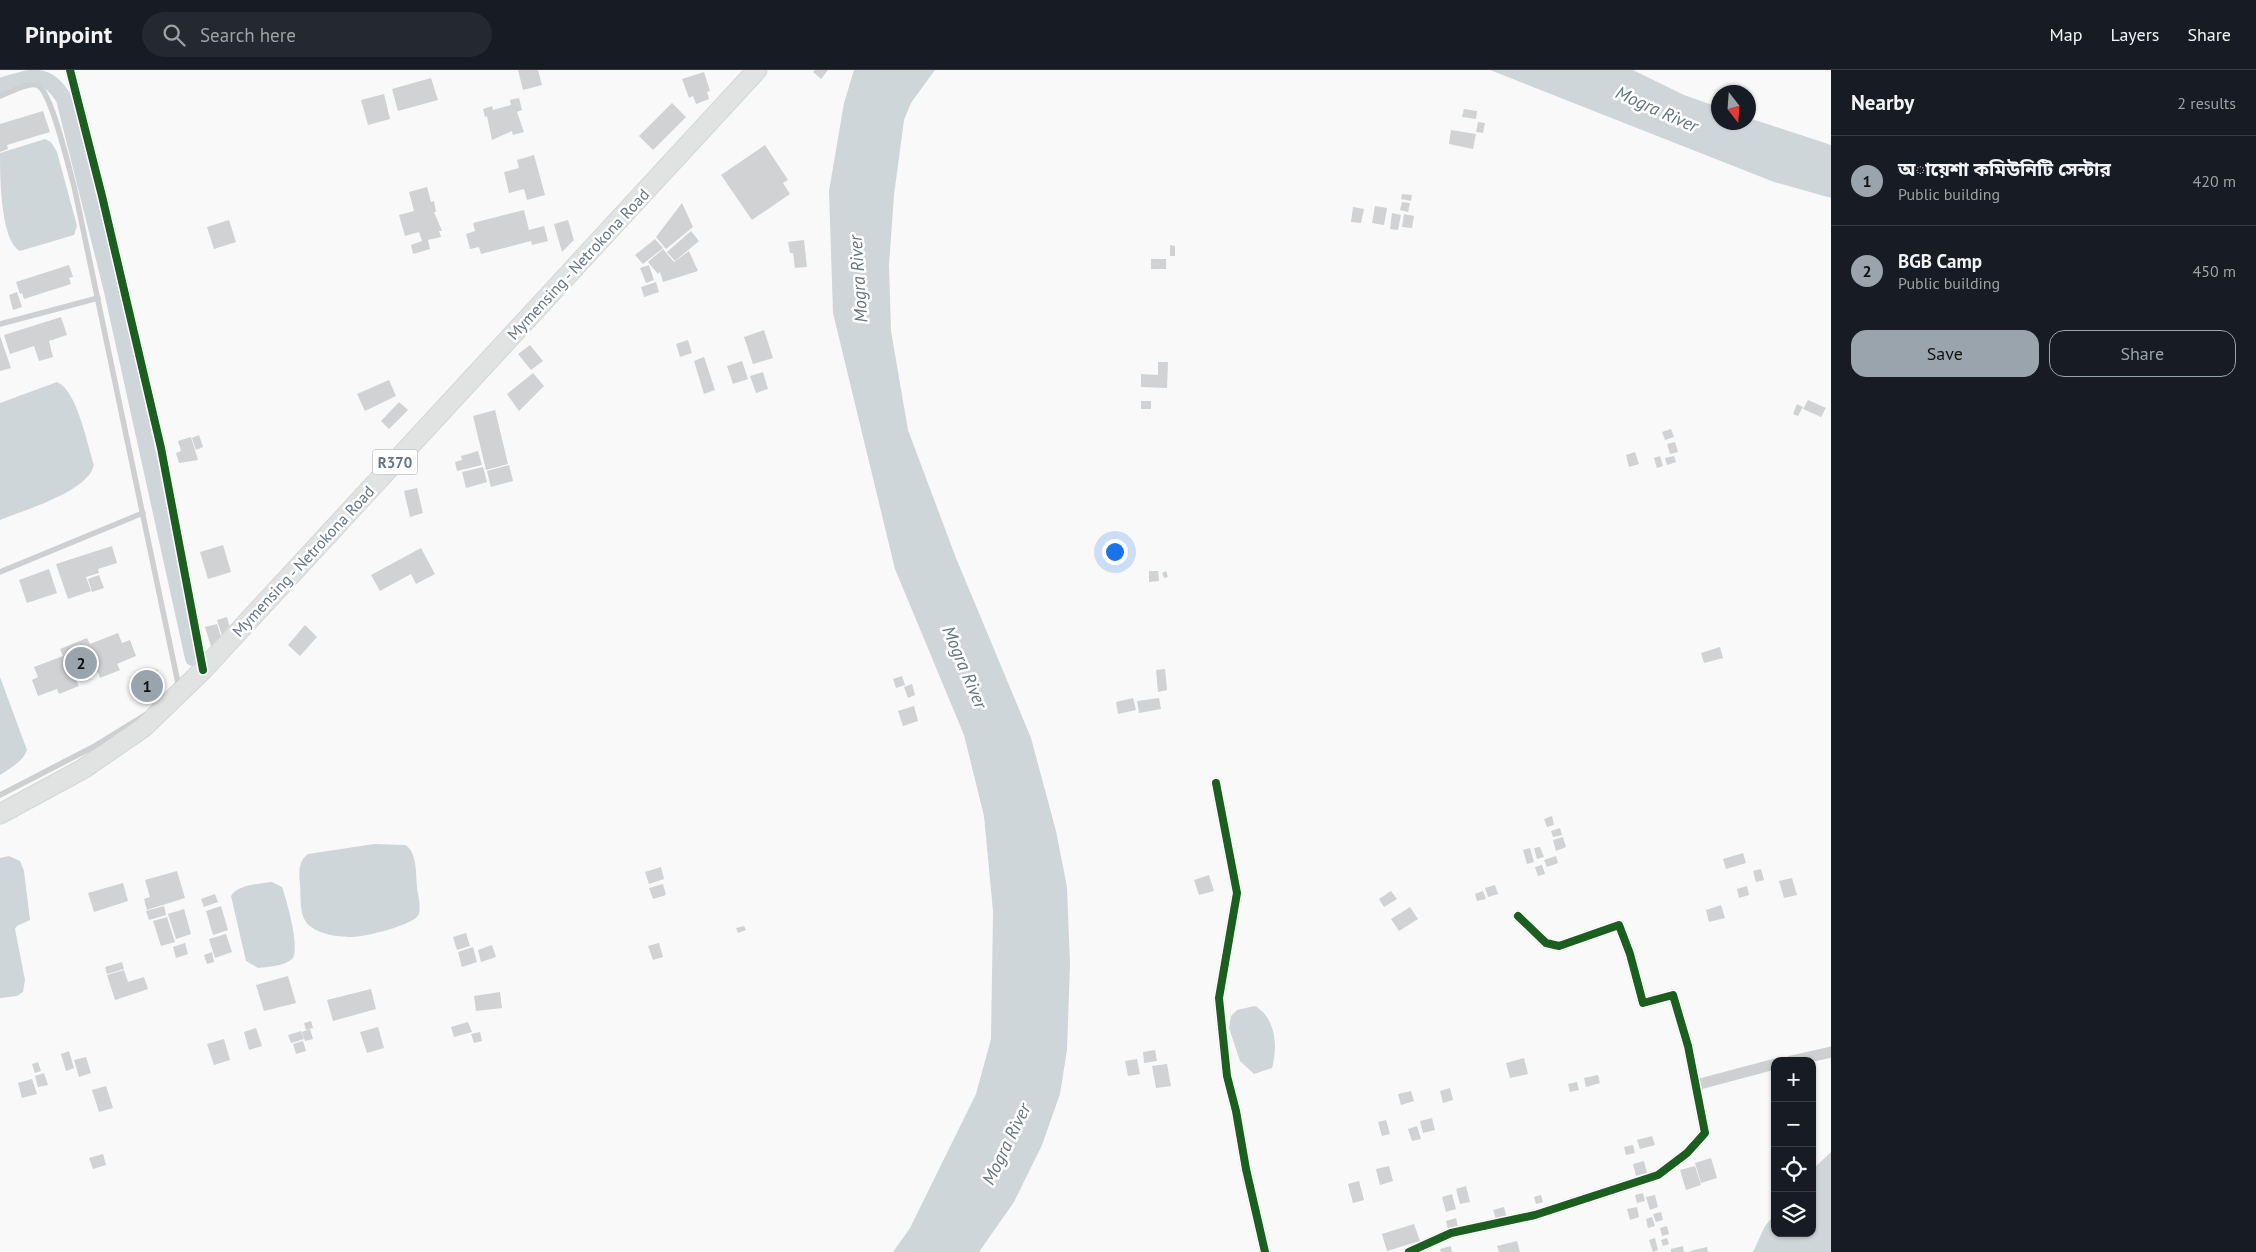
<!DOCTYPE html>
<html lang="en">
<head>
<meta charset="utf-8">
<style>
  :root { --surface:#171b24; --page:#242831; --text:#f1f3f6; --muted:#9ea1a6; --line:#363941; --accent:#99a4ac }
  body { margin:0; font-family:"PT Sans","Noto Sans Bengali",sans-serif; background:var(--page); color:var(--text) }
  .controls { position:absolute; right:15px; bottom:15px; display:grid; overflow:hidden; border-radius:10px; box-shadow:0 1px 4px #0004 }
  .controls button { width:45px; height:45px; display:grid; place-items:center; padding:0; border:0; border-bottom:1px solid var(--line); background:var(--surface); color:var(--text); font:25px sans-serif }
  .compass { position:absolute; left:1711px; top:15px; width:45px; height:45px; border-radius:50%; background:var(--surface); box-shadow:0 1px 4px #0004; rotate:163deg }
  .you { position:absolute; left:1114px; top:481px; width:18px; height:18px; margin:-12px; border:4px solid #fff; border-radius:50%; background:#1a73e8; box-shadow:0 0 0 8px #1a73e833 }
  .badge { display:grid; place-items:center; width:32px; height:32px; border-radius:50%; background:var(--accent); color:#111; font-size:16px; font-weight:700 }
  .pin { position:absolute; translate:-50% -50%; border:2px solid #fff; box-shadow:0 1px 5px #0006 }
  .list { margin:0; padding:0; list-style:none }
  h2 { display:flex; justify-content:space-between; align-items:center; height:65px; margin:0; padding:0 20px; font-size:21px }
  h2 small { font-size:16px; font-weight:400; color:var(--muted) }
  .list li { display:grid; grid-template-columns:32px 1fr auto; gap:15px; align-items:center; box-sizing:border-box; height:90px; padding:0 20px; border-top:1px solid var(--line) }
  .list b { display:block; font-size:19px; white-space:nowrap }
  .list p { margin:0; font-size:16px; white-space:nowrap; color:var(--muted) }
  .list em { font-size:16px; font-style:normal; color:var(--muted) }
  .actions { display:flex; gap:10px; padding:15px 20px }
  .actions a { flex:1; padding:11px 0; border:1px solid var(--accent); border-radius:15px; text-align:center; font-size:18px; color:var(--accent) }
  .actions .main { background:var(--accent); color:#111 }
  .icon { flex:none; width:28px; height:28px; fill:none; stroke:currentColor; stroke-width:2; stroke-linecap:round; stroke-linejoin:round }
  .map { position:relative; flex:none; width:1831px; height:1182px; overflow:hidden }
  header { display:flex; align-items:center; gap:30px; box-sizing:border-box; height:70px; padding:0 25px; background:var(--surface); border-bottom:1px solid var(--line) }
  header strong { font-size:24px }
  nav { display:flex; gap:28px; margin-inline-start:auto; font-size:18px }
  .search { width:350px; height:45px; background:var(--page); display:flex; align-items:center; gap:12px; box-sizing:border-box; padding:0 18px; border-radius:28px; color:var(--muted); font-size:19px }
  main { display:flex }
  aside { flex:1; background:var(--surface) }
  .map>svg:first-child { display:block }
  .water { fill:#ced6d9 }
  .lines { fill:none; stroke-linecap:round; stroke-linejoin:round }
  .canal { stroke:#ced6d9; stroke-width:16 }
  .building { fill:#d0d2d3 }
  .primary-casing { stroke:#d5d6d7; stroke-width:21 }
  .lane { stroke:#cecfd0; stroke-width:5.5 }
  .street { stroke:#cecfd0; stroke-width:11 }
  .primary { stroke:#e1e2e2; stroke-width:19 }
  .cycleway-casing { stroke:#fff; stroke-width:11 }
  .cycleway { stroke:#1b5e20; stroke-width:8 }
  .labels { text-anchor:middle; dominant-baseline:central; stroke-width:5; stroke-linejoin:round; paint-order:stroke }
  .shield { fill:#fff; stroke:#939fa8; stroke-width:1 }
  .shield-label { font-size:15px; font-weight:bold; fill:#657683 }
  .street-label { font-size:16px; fill:#657683; stroke:#fff }
  .water-label { font-size:18px; font-style:italic; fill:#60757c; stroke:#fff }
</style>
</head>
<body>
<header>
<strong>Pinpoint</strong>
<div class="search"><svg class="icon" aria-label="search" viewBox="0 0 24 24"><circle cx="10" cy="10" r="6"/><path d="M15 15l6 6"/></svg>Search here</div>
<nav><a>Map</a><a>Layers</a><a>Share</a></nav>
</header>
<main>
<div class="map">
<svg width="1831" height="1182" viewBox="0 0 1831 1182">
  <rect width="100%" height="100%" fill="#f9f9f9"/>
  <!-- water -->
  <g class="water">
    <polygon points="854,0 935,0 911,33 904,50 894,125 889,195 891,261 908,360 956,488 1031,668 1056,761 1067,817 1070,894 1067,980 1060,1024 1042,1075 1014,1132 979,1182 893,1182 910,1158 976,1024 991,969 993,841 984,746 964,665 895,499 833,243 829,121 844,33"/>
    <polygon points="1490,0 1633,0 1684,25 1718,37 1718,52 1748,52 1749,48 1831,75 1831,128 1774,112"/>
    <path d="M45 69 51 72 57 82 77 156 74 165 20 181C0 171 0 104 0 83Z"/>
    <path d="M57 312C77 320 87 374 94 395 88 422 24 440 0 450V333Z"/>
    <path d="M0 607 27 680C23 692 10 698 0 705Z"/>
    <path d="M374 774 405 775C417 781 416 805 417 817 418 825 421 836 419 844 415 855 364 867 352 867 337 867 315 864 306 852 299 843 301 825 300 815 299 802 298 791 308 784Z"/>
    <polygon points="9,786 20,791 24,801 30,850 17,856 15,859 25,910 23,922 17,926 0,928 0,788"/>
    <path d="M272 812 282 817C286 828 301 879 292 889 285 896 267 897 258 898L246 891 231 826C238 814 259 814 272 812Z"/>
    <path d="M1255 936C1276 948 1278 977 1272 998L1254 1004 1240 991 1229 958 1231 946 1237 940Z"/>
    <polygon points="1831,1082 1831,1182 1753,1182 1765,1156 1775,1144 1775,1163 1812,1163 1812,1100"/>
  </g>
  <g class="lines">
    <!-- canal -->
    <path class="canal" d="M0 16C32 6 47 0 64 29L112 221 193 588"/>
  </g>
  <!-- building -->
  <g class="building">
    <polygon points="518,0 538,0 542,15 523,20"/>
    <polygon points="815,0 828,0 821,9 813,2"/>
    <polygon points="704,2 710,21 707,22 709,29 696,34 693,26 689,28 682,9"/>
    <polygon points="431,8 438,30 398,41 392,19"/>
    <polygon points="384,24 390,49 368,55 361,30"/>
    <polygon points="519,28 522,40 517,42 524,62 513,65 512,61 492,70 487,46 485,47 483,39 492,36 493,40 511,35 510,30"/>
    <polygon points="672,33 686,47 653,80 639,66"/>
    <polygon points="1464,39 1477,41 1476,49 1462,47"/>
    <polygon points="43,41 50,62 7,75 8,79 0,82 0,54"/>
    <polygon points="1478,52 1485,53 1483,63 1476,62"/>
    <polygon points="1451,60 1476,64 1473,79 1449,74"/>
    <polygon points="765,75 788,110 783,113 790,124 752,150 721,105"/>
    <polygon points="534,85 545,125 527,130 524,119 509,123 504,102 519,98 517,90"/>
    <polygon points="427,117 431,132 434,131 436,142 434,142 442,161 439,161 441,167 428,170 430,179 413,184 411,175 422,171 419,162 405,166 399,145 414,141 409,122"/>
    <polygon points="1402,124 1412,125 1411,131 1401,129"/>
    <polygon points="1402,132 1410,133 1408,142 1400,140"/>
    <polygon points="682,133 693,157 666,179 656,167"/>
    <polygon points="1375,136 1387,138 1384,155 1372,153"/>
    <polygon points="1353,137 1364,139 1361,153 1351,152"/>
    <polygon points="524,140 529,160 544,156 548,171 532,175 531,171 481,184 479,177 470,179 466,164 475,161 473,153"/>
    <polygon points="1392,143 1401,145 1398,160 1390,159"/>
    <polygon points="1404,144 1414,146 1412,158 1402,157"/>
    <polygon points="229,150 236,172 214,179 207,157"/>
    <polygon points="568,150 574,170 562,182 554,154"/>
    <polygon points="691,161 699,171 675,191 667,182"/>
    <polygon points="655,169 663,178 643,194 635,185"/>
    <polygon points="804,170 807,197 795,198 793,183 790,183 788,172"/>
    <polygon points="1170,175 1175,176 1175,186 1170,186"/>
    <polygon points="663,179 674,192 689,181 698,201 663,212 660,202 658,204 648,192"/>
    <rect x="1151" y="189" width="15" height="10"/>
    <polygon points="69,195 73,207 69,208 71,214 24,229 22,223 20,224 16,212"/>
    <polygon points="649,195 654,210 646,213 640,198"/>
    <polygon points="656,212 659,222 644,227 641,217"/>
    <polygon points="17,222 22,237 13,240 9,225"/>
    <polygon points="61,247 67,265 49,271 53,287 39,291 34,276 10,284 4,265"/>
    <polygon points="764,260 773,288 753,294 744,267"/>
    <polygon points="0,266 11,298 0,301"/>
    <polygon points="688,270 692,283 680,287 676,274"/>
    <polygon points="530,275 543,291 531,300 518,284"/>
    <polygon points="704,287 715,320 704,324 694,291"/>
    <polygon points="742,291 748,309 733,314 727,296"/>
    <polygon points="1158,292 1168,292 1167,318 1141,317 1141,304 1158,305"/>
    <polygon points="763,302 768,319 756,323 750,306"/>
    <polygon points="533,303 544,316 519,341 507,324"/>
    <polygon points="389,310 396,326 365,341 357,324"/>
    <polygon points="1808,330 1826,338 1821,347 1803,339"/>
    <rect x="1141" y="331" width="10" height="8"/>
    <polygon points="399,332 408,340 389,359 381,351"/>
    <polygon points="1797,334 1803,337 1798,346 1793,344"/>
    <polygon points="495,340 508,394 486,400 473,346"/>
    <polygon points="1671,359 1674,367 1665,370 1662,362"/>
    <polygon points="199,365 203,377 196,380 192,368"/>
    <polygon points="191,367 198,390 179,393 176,383 181,381 178,371"/>
    <polygon points="1675,372 1678,382 1670,384 1667,374"/>
    <polygon points="478,381 482,395 457,401 455,392 462,390 461,386"/>
    <polygon points="1635,382 1639,394 1629,397 1626,385"/>
    <polygon points="1660,386 1663,396 1657,398 1654,388"/>
    <polygon points="1674,386 1676,392 1667,395 1665,388"/>
    <polygon points="509,395 513,411 491,417 487,401"/>
    <polygon points="483,397 487,412 466,418 462,402"/>
    <polygon points="417,418 423,443 410,447 404,421"/>
    <polygon points="223,475 231,502 208,509 200,482"/>
    <polygon points="112,476 117,493 98,499 99,503 86,507 91,521 68,529 56,494"/>
    <polygon points="421,478 435,504 416,514 411,504 380,521 371,505"/>
    <polygon points="49,499 57,523 27,533 19,510"/>
    <polygon points="1149,501 1158,501 1159,511 1149,512"/>
    <polygon points="1166,501 1168,507 1164,508 1162,503"/>
    <polygon points="99,505 104,518 92,522 88,509"/>
    <polygon points="227,547 232,566 223,569 217,550"/>
    <polygon points="217,554 224,577 212,580 205,557"/>
    <polygon points="305,555 317,567 300,586 288,575"/>
    <polygon points="118,563 122,573 130,570 136,586 117,594 120,600 100,608 98,602 76,610 79,616 59,624 57,619 38,626 32,610 38,607 34,597 63,586 60,579 87,568 90,574"/>
    <polygon points="1720,577 1723,588 1704,593 1701,583"/>
    <polygon points="157,599 164,620 138,632 129,612"/>
    <polygon points="1165,599 1167,620 1158,622 1156,600"/>
    <polygon points="902,606 905,615 896,618 893,609"/>
    <polygon points="912,614 915,625 908,628 904,617"/>
    <polygon points="1133,628 1136,640 1118,644 1116,632"/>
    <polygon points="1159,628 1161,639 1139,643 1137,631"/>
    <polygon points="914,636 918,651 903,656 898,641"/>
    <polygon points="1552,746 1554,755 1547,757 1544,749"/>
    <polygon points="1560,758 1562,765 1553,767 1551,761"/>
    <polygon points="1563,767 1566,777 1556,781 1553,770"/>
    <polygon points="1540,777 1544,787 1537,789 1534,778"/>
    <polygon points="1530,778 1534,792 1527,794 1523,780"/>
    <polygon points="1743,783 1746,793 1726,799 1723,789"/>
    <polygon points="1556,786 1558,793 1547,797 1544,790"/>
    <polygon points="1542,795 1545,804 1538,806 1535,797"/>
    <polygon points="661,797 664,809 649,814 645,802"/>
    <polygon points="1761,799 1764,810 1756,812 1753,801"/>
    <polygon points="177,801 185,828 147,840 144,829 150,827 145,810"/>
    <polygon points="1209,805 1214,821 1199,825 1194,810"/>
    <polygon points="1792,808 1797,825 1784,828 1779,811"/>
    <polygon points="123,813 128,831 94,842 88,823"/>
    <polygon points="663,814 666,825 653,829 649,818"/>
    <polygon points="1495,815 1498,824 1488,827 1485,818"/>
    <polygon points="1747,816 1749,825 1739,828 1737,819"/>
    <polygon points="1391,821 1397,829 1384,837 1379,829"/>
    <polygon points="1483,821 1486,829 1477,831 1475,824"/>
    <polygon points="215,824 218,832 204,837 201,829"/>
    <polygon points="1721,835 1725,848 1709,852 1706,840"/>
    <polygon points="164,836 166,845 149,850 146,841"/>
    <polygon points="221,836 228,860 213,865 206,841"/>
    <polygon points="1410,837 1418,849 1399,861 1391,849"/>
    <polygon points="184,839 191,864 176,869 168,844"/>
    <polygon points="167,847 175,872 161,876 153,851"/>
    <polygon points="744,856 746,860 738,863 736,858"/>
    <polygon points="466,863 470,876 457,880 453,867"/>
    <polygon points="226,864 232,882 215,888 209,869"/>
    <polygon points="185,873 188,884 176,888 173,877"/>
    <polygon points="659,873 663,887 653,890 648,876"/>
    <polygon points="492,875 496,887 481,892 478,880"/>
    <polygon points="473,877 477,892 462,897 458,882"/>
    <polygon points="212,882 214,892 207,894 204,885"/>
    <polygon points="122,892 124,899 107,904 105,897"/>
    <polygon points="124,900 128,912 144,907 148,919 115,930 107,905"/>
    <polygon points="288,906 296,933 264,941 256,915"/>
    <polygon points="371,919 376,939 333,951 327,930"/>
    <polygon points="500,922 502,938 476,941 474,926"/>
    <polygon points="311,951 313,958 306,960 304,953"/>
    <polygon points="468,952 472,962 454,967 451,957"/>
    <polygon points="378,957 384,978 367,983 360,962"/>
    <polygon points="256,958 262,976 249,980 244,962"/>
    <polygon points="310,959 313,969 305,971 302,962"/>
    <polygon points="301,961 304,969 291,973 288,965"/>
    <polygon points="480,962 482,971 474,973 471,964"/>
    <polygon points="224,969 230,990 214,995 207,974"/>
    <polygon points="303,971 306,981 296,984 293,974"/>
    <polygon points="1155,980 1157,991 1144,993 1143,982"/>
    <polygon points="69,981 74,998 66,1001 61,984"/>
    <polygon points="86,987 91,1003 79,1007 74,990"/>
    <polygon points="1524,988 1528,1004 1510,1008 1506,993"/>
    <polygon points="1137,989 1140,1004 1128,1006 1125,991"/>
    <polygon points="38,992 41,1001 35,1003 32,994"/>
    <polygon points="1167,994 1171,1016 1156,1018 1152,996"/>
    <polygon points="44,1003 48,1015 38,1017 35,1006"/>
    <polygon points="1598,1005 1600,1013 1586,1017 1584,1008"/>
    <polygon points="32,1009 37,1024 22,1028 18,1013"/>
    <polygon points="1577,1012 1579,1020 1570,1022 1568,1014"/>
    <polygon points="106,1016 113,1038 99,1042 92,1020"/>
    <polygon points="1450,1018 1453,1030 1443,1033 1440,1021"/>
    <polygon points="1411,1021 1414,1031 1401,1035 1398,1024"/>
    <polygon points="1432,1048 1435,1060 1423,1063 1420,1051"/>
    <polygon points="1386,1050 1390,1064 1382,1066 1378,1052"/>
    <polygon points="1417,1056 1421,1069 1412,1071 1408,1059"/>
    <polygon points="1652,1066 1655,1075 1640,1079 1637,1070"/>
    <polygon points="1633,1075 1635,1083 1626,1085 1624,1077"/>
    <polygon points="103,1084 106,1095 93,1099 89,1088"/>
    <polygon points="1711,1088 1717,1108 1701,1113 1695,1093"/>
    <polygon points="1644,1091 1647,1103 1636,1106 1633,1094"/>
    <polygon points="1389,1096 1393,1111 1380,1115 1376,1099"/>
    <polygon points="1695,1096 1701,1115 1686,1120 1680,1100"/>
    <polygon points="1359,1111 1364,1130 1353,1133 1348,1114"/>
    <polygon points="1466,1116 1470,1132 1460,1134 1456,1119"/>
    <polygon points="1643,1123 1645,1131 1637,1133 1635,1125"/>
    <polygon points="1452,1124 1456,1139 1446,1142 1442,1127"/>
    <polygon points="1541,1125 1543,1132 1536,1134 1534,1127"/>
    <polygon points="1655,1125 1658,1137 1650,1140 1646,1127"/>
    <polygon points="1504,1137 1507,1149 1497,1152 1493,1140"/>
    <polygon points="1637,1137 1639,1147 1630,1150 1627,1139"/>
    <polygon points="1661,1142 1663,1150 1656,1152 1653,1144"/>
    <polygon points="1652,1147 1655,1156 1648,1158 1646,1149"/>
    <polygon points="1456,1148 1458,1157 1448,1160 1446,1151"/>
    <polygon points="1414,1154 1420,1171 1387,1181 1382,1164"/>
    <polygon points="1667,1156 1669,1164 1662,1166 1660,1158"/>
    <polygon points="1655,1168 1658,1180 1653,1182 1649,1170"/>
    <polygon points="1667,1168 1669,1174 1663,1176 1661,1170"/>
    <polygon points="1517,1171 1520,1182 1499,1182 1497,1176"/>
    <polygon points="1451,1176 1452,1182 1441,1182 1440,1179"/>
    <polygon points="1683,1176 1684,1182 1671,1182 1671,1179"/>
    <polygon points="1707,1177 1708,1182 1690,1182 1690,1181"/>
  </g>
  <g class="lines">
    <defs>
      <polyline id="primary" points="0,744 83,699 144,657 203,600 757,0"/>
    </defs>
    <!-- primary casing -->
    <use href="#primary" class="primary-casing"/>
    <!-- lane -->
    <g class="lane">
      <path d="M0 26C10 23 27 12 37 15 51 19 69 99 74 116L178 613 175 618"/>
      <polyline points="0,254 98,228"/>
      <polyline points="0,502 143,443"/>
      <polyline points="0,725 93,677 145,645"/>
    </g>
    <!-- street -->
    <g class="street">
      <polyline points="70,0 102,126 161,378 203,600"/>
      <polyline points="1216,713 1237,823 1219,928 1227,1006 1236,1041 1246,1099 1265,1182"/>
      <polyline points="1791,991 1831,982"/>
      <polyline points="1696,1015 1775,994"/>
      <polyline points="1409,1182 1451,1163 1535,1145 1658,1105 1687,1083 1705,1063 1688,976 1673,925 1643,933 1630,884 1619,855 1559,876 1546,873 1518,846"/>
    </g>
    <!-- primary -->
    <use href="#primary" class="primary"/>
    <defs>
      <g id="cycleway">
        <polyline points="70,0 102,126 161,378 203,600"/>
        <polyline points="1216,713 1237,823 1219,928 1227,1006 1236,1041 1246,1099 1265,1182"/>
        <polyline points="1409,1182 1451,1163 1535,1145 1658,1105 1687,1083 1705,1063 1688,976 1673,925 1643,933 1630,884 1619,855 1559,876 1546,873 1518,846"/>
      </g>
    </defs>
    <!-- cycleway casing -->
    <use href="#cycleway" class="cycleway-casing"/>
    <!-- cycleway -->
    <use href="#cycleway" class="cycleway"/>
  </g>
  <g class="labels">
    <!-- shield labels -->
    <rect class="shield" x="372.5" y="379.5" width="45" height="25" rx="4"/>
    <g class="shield-label">
      <text x="395" y="392">R370</text>
    </g>
    <!-- street labels -->
    <g class="street-label">
      <text transform="translate(578 194) rotate(-47)">Mymensing - Netrokona Road</text>
      <text transform="translate(303 491) rotate(-47)">Mymensing - Netrokona Road</text>
    </g>
    <!-- water labels -->
    <g class="water-label">
      <text transform="translate(1657 39) rotate(24)">Mogra River</text>
      <text transform="translate(858 209) rotate(-94)">Mogra River</text>
      <text transform="translate(965 597) rotate(67)">Mogra River</text>
      <text transform="translate(1006 1074) rotate(-64)">Mogra River</text>
    </g>
  </g>
</svg>
<div class="controls">
<button>+</button>
<button>−</button>
<button><svg class="icon" aria-label="locate" viewBox="0 0 24 24"><circle cx="12" cy="12" r="6"/><path d="M12 2v4M12 18v4M2 12h4M18 12h4"/></svg></button>
<button><svg class="icon" aria-label="layers" viewBox="0 0 24 24"><path d="M12 4l9 5-9 5-9-5zM3 14l9 5 9-5"/></svg></button>
</div>
<svg class="compass" viewBox="-18 -18 36 36"><path d="M0-13l5 13h-10z" fill="#e53935"/><path d="M0 13l5-13h-10z" fill="#9ea1a6"/></svg>
<div class="you"></div>
<div class="pin badge" style="left:147px;top:616px">1</div>
<div class="pin badge" style="left:81px;top:593px">2</div>
</div>
<aside>
<h2>Nearby<small>2 results</small></h2>
<ul class="list">
<li><span class="badge">1</span><div><b>অায়েশা কমিউনিটি সেন্টার</b><p>Public building</p></div><em>420 m</em></li>
<li><span class="badge">2</span><div><b>BGB Camp</b><p>Public building</p></div><em>450 m</em></li>
</ul>
<div class="actions"><a class="main">Save</a><a>Share</a></div>
</aside>
</main>
</body>
</html>
